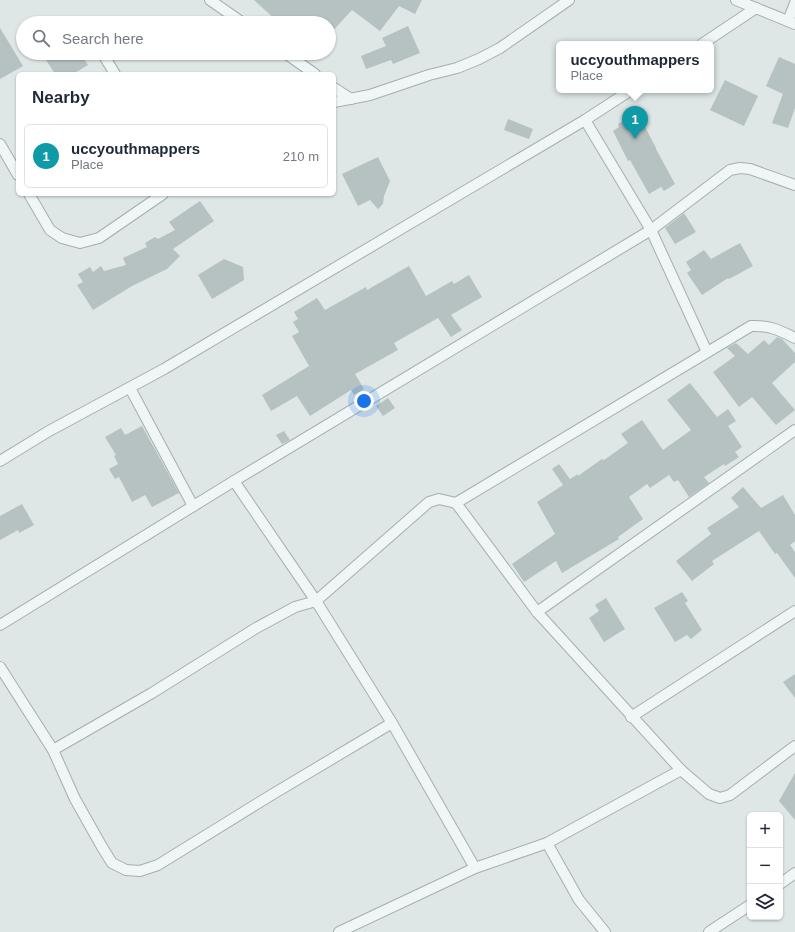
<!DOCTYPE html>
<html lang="en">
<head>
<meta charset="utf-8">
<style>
  :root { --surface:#fff; --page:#f2f2f3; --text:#1f2937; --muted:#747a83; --line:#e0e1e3; --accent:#db2777 }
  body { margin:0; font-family:Helvetica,sans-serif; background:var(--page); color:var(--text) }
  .controls { position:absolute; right:12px; bottom:12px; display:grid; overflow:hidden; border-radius:6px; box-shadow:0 1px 3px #0004 }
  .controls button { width:36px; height:36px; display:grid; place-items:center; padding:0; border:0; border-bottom:1px solid var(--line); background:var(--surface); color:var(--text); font:20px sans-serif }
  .you { position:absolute; left:364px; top:401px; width:14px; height:14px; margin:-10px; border:3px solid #fff; border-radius:50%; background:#1a73e8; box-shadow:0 0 0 6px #1a73e833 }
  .badge { display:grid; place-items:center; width:26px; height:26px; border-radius:50%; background:var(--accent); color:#fff; font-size:13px; font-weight:700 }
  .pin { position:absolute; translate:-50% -33px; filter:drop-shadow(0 1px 2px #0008) }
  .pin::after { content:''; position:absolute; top:21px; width:14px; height:12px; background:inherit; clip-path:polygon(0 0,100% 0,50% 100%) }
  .popup { position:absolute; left:556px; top:41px; width:158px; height:52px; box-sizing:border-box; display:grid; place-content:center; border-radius:6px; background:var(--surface); filter:drop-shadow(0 1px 3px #0005); font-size:13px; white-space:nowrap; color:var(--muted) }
  .popup b { font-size:15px; color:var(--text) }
  .popup::after { content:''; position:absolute; left:50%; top:100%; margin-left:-8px; border:8px solid transparent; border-top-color:var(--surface) }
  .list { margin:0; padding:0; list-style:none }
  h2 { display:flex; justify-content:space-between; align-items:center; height:52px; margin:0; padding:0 16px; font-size:17px }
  h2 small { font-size:13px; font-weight:400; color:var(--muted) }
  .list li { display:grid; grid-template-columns:26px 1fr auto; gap:12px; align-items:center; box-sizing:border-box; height:64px; margin:0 8px 8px; padding:0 8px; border:1px solid var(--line); border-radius:6px }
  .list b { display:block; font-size:15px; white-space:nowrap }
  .list p { margin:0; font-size:13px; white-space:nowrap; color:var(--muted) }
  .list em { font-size:13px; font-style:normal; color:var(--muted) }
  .icon { flex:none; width:22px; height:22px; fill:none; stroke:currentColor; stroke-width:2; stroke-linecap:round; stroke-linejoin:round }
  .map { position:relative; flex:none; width:795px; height:932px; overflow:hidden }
  .search { position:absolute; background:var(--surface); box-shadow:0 1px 3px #0004; left:16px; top:16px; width:320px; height:44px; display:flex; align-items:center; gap:10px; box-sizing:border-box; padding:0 14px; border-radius:22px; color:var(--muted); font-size:15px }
  .panel { position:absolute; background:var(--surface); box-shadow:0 1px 3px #0004; left:16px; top:72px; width:320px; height:124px; border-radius:6px }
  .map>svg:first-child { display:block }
  .building { fill:#b6c2c2 }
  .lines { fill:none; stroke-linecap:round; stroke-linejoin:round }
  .minor-casing { stroke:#a4afaf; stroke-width:12 }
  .minor { stroke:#f0f5f5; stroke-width:10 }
</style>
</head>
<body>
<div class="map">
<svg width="795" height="932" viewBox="0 0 795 932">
  <rect width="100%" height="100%" fill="#dee6e6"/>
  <!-- building -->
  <g class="building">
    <polygon points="254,0 422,0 415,14 399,6 380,31 352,10 329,35 329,23 279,23"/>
    <polygon points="408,26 420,53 393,64 391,60 366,69 361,56 386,46 382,38"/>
    <polygon points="0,28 23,66 0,79"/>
    <polygon points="58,53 80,53 88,65 73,74 55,74 46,60"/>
    <polygon points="779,57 795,64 795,108 788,128 772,123 783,94 766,86"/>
    <polygon points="725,80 758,96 744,126 710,110"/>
    <polygon points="631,117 634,122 641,119 656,148 656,149 675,184 664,191 661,187 649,194 630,160 628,161 613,131 619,127 618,124"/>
    <polygon points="508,119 533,129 529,139 504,130"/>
    <polygon points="378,157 390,181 384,196 383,204 378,209 370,200 358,206 342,174"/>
    <polygon points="200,201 214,221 173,249 180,256 167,269 132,286 93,310 77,285 83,282 78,274 90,267 93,272 101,266 104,271 126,265 123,258 147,247 145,243 155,237 158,239 175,230 169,222"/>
    <polygon points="684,213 696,232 675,244 665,228"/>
    <polygon points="740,243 753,266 729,279 728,278 702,295 687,273 691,270 686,262 704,250 711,259"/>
    <polygon points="224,259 243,267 244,280 212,299 198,275"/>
    <polygon points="409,266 426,296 452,281 454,284 469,275 482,297 451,315 462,330 451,337 438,318 394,343 398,350 355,374 364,389 354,395 351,390 310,416 297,396 271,411 262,395 309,366 292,336 299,332 293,322 298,319 294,312 317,298 325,310 366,287 367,290"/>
    <polygon points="777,337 782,339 795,353 795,362 772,383 795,410 776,425 752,397 739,407 713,372 735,356 727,348 736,343 748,354 764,340 769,345"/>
    <polygon points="690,383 717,417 728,409 736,421 728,426 742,447 735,452 739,457 725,466 724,464 704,477 709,483 689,497 678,480 674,482 669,475 650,488 647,484 629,497 643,519 618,537 619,539 562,573 556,561 524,582 512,564 555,534 537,502 563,485 552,469 559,464 570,479 578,474 578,476 602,459 604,460 628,443 621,434 642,420 663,450 691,430 667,400"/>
    <polygon points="388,398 395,408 383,416 376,406"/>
    <polygon points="142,426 179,493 152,507 145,495 132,502 119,477 115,479 109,469 118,464 114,456 116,455 105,437 121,428 125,435"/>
    <polygon points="284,431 290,440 282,444 276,435"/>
    <polygon points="743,487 761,508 783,495 795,515 795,541 790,545 795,552 795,578 777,553 775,554 759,531 712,561 714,564 692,581 676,561 711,534 707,528 739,507 731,498"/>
    <polygon points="22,504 34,525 19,533 18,530 0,540 0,516"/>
    <polygon points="682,592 688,601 685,603 702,630 691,639 687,635 675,642 654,608"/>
    <polygon points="606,598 625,629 604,642 589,618 599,611 595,605"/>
    <polygon points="795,674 795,698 783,682"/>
    <polygon points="795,773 795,820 779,801"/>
  </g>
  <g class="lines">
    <defs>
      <g id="minor">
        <polyline points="210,0 243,23"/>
        <polyline points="736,0 795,24"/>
        <polyline points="788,21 795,3"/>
        <polyline points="702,44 756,8"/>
        <polyline points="285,53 315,74"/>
        <polyline points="104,56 115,74"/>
        <polyline points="334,88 351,99"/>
        <polyline points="334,102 370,95 429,75 457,68 479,59 500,48 569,0"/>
        <polyline points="585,120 651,230 707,352"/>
        <polyline points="0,144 18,175"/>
        <polyline points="29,194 50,230 62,238 80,243 99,238 163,194"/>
        <polyline points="130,388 193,506"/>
        <polyline points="0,461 49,431 164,369 585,120 631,90"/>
        <polyline points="234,481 316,601 392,723 475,868"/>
        <polyline points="456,503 537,612 681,770 709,794 720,798 730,795 795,746"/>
        <polyline points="537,612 795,430"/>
        <polyline points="0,625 234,481 651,230 730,170 740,168 750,169 795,185"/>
        <polyline points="0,667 53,750 75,799 102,847 112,863 126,870 140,871 158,865 273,794 392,723"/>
        <polyline points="631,717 795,611"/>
        <path d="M53 750 152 693 256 628 295 607 316 601 429 502 439 499 456 503 751 326C769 325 779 330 795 338"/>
        <polyline points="547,843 579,900 605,932"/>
        <polyline points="780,884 795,873"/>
        <polyline points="339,932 475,868 547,843 681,770"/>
        <polyline points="709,932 750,905"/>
      </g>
    </defs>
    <!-- minor casing -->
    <use href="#minor" class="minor-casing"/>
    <!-- minor -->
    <use href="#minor" class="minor"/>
  </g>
</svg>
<div class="controls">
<button>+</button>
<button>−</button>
<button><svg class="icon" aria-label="layers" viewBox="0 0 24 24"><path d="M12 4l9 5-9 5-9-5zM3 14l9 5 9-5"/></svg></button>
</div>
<div class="you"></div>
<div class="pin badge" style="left:635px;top:139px;background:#0f9aa8">1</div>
<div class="popup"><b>uccyouthmappers</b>Place</div>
<div class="search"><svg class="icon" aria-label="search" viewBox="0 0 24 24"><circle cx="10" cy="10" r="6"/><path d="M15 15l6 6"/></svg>Search here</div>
<section class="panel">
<h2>Nearby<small></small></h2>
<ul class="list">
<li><span class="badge" style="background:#0f9aa8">1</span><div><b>uccyouthmappers</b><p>Place</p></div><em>210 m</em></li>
</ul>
</section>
</div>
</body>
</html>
